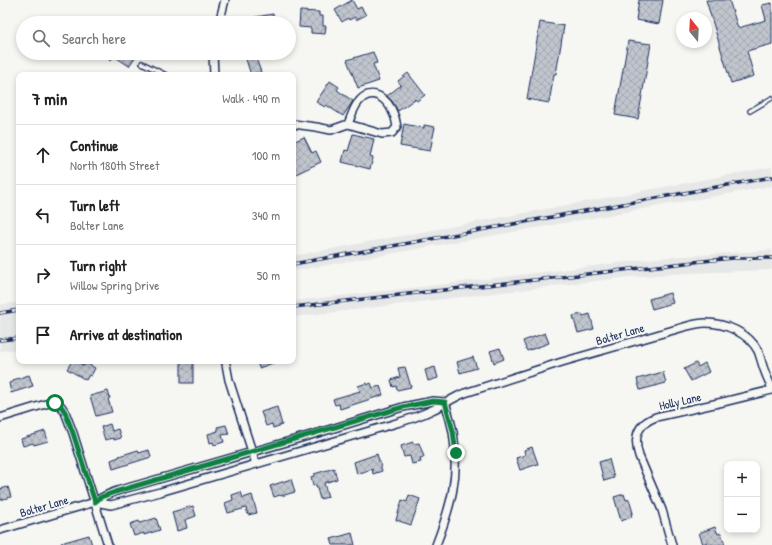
<!DOCTYPE html>
<html lang="en">
<head>
<meta charset="utf-8">
<style>
  :root { --surface:#fff; --page:#f2f2f2; --text:#222; --muted:#767676; --line:#e0e0e0 }
  body { margin:0; font-family:"Patrick Hand",sans-serif; background:var(--page); color:var(--text) }
  .controls { position:absolute; right:12px; bottom:12px; display:grid; overflow:hidden; border-radius:8px; box-shadow:0 2px 6px #0003 }
  .controls button { width:36px; height:36px; display:grid; place-items:center; padding:0; border:0; border-bottom:1px solid var(--line); background:var(--surface); color:var(--text); font:20px sans-serif }
  .compass { position:absolute; left:676px; top:12px; width:36px; height:36px; border-radius:50%; background:var(--surface); box-shadow:0 2px 6px #0003; rotate:342deg }
  .stop { position:absolute; width:12px; height:12px; margin:-9px; border:3px solid #0b8043; border-radius:50%; background:#fff }
  .stop.end { background:#0b8043; border-color:#fff; box-shadow:0 1px 4px #0008 }
  .list { margin:0; padding:0; list-style:none }
  h2 { display:flex; justify-content:space-between; align-items:center; height:52px; margin:0; padding:0 16px; font-size:17px }
  h2 small { font-size:13px; font-weight:400; color:var(--muted) }
  .list li { display:grid; grid-template-columns:26px 1fr auto; gap:12px; align-items:center; box-sizing:border-box; height:60px; padding:0 16px; border-top:1px solid var(--line) }
  .list b { display:block; font-size:15px; white-space:nowrap }
  .list p { margin:0; font-size:13px; white-space:nowrap; color:var(--muted) }
  .list em { font-size:13px; font-style:normal; color:var(--muted) }
  .icon { flex:none; width:22px; height:22px; fill:none; stroke:currentColor; stroke-width:2; stroke-linecap:round; stroke-linejoin:round }
  .map { position:relative; flex:none; width:772px; height:545px; overflow:hidden }
  .search { position:absolute; background:var(--surface); box-shadow:0 2px 6px #0003; left:16px; top:16px; width:280px; height:44px; display:flex; align-items:center; gap:10px; box-sizing:border-box; padding:0 14px; border-radius:22px; color:var(--muted); font-size:15px }
  .panel { position:absolute; background:var(--surface); box-shadow:0 2px 6px #0003; left:16px; top:72px; width:280px; height:292px; border-radius:8px }
  .map>svg:first-child { display:block }
  .built { fill:#e6e7e7 }
  .building { fill:url(#building-cross-hatch); stroke:#1b2f5e }
  .lines { fill:none; stroke-linecap:round; stroke-linejoin:round }
  .service-casing { stroke:#1b2f5e; stroke-width:6 }
  .minor-casing { stroke:#1b2f5e; stroke-width:10 }
  .service { stroke:#f6f6f2; stroke-width:3.5 }
  .minor { stroke:#f6f6f2; stroke-width:7 }
  .rail-casing { stroke:#1b2f5e; stroke-width:3.5 }
  .rail { stroke:#f6f6f2; stroke-width:2; stroke-dasharray:6; stroke-linecap:butt }
  .route { stroke:#0b8043; stroke-width:5 }
  .labels { text-anchor:middle; dominant-baseline:central; stroke-width:4; stroke-linejoin:round; paint-order:stroke }
  .street-label { font-size:12px; fill:#1b2f5e; stroke:#f6f6f2 }
</style>
</head>
<body>
<div class="map">
<svg width="772" height="545" viewBox="0 0 772 545">
  <defs>
    <pattern id="building-cross-hatch" width="8" height="8" patternUnits="userSpaceOnUse"><rect width="8" height="8" fill="#c0c4cd"/><path d="M0 0l8 8M0 8l8-8" fill="none" stroke="#a4a9b2"/></pattern>
  </defs>
  <rect width="100%" height="100%" fill="#f6f6f2"/>
  <filter id="ink" filterUnits="userSpaceOnUse"><feTurbulence type="fractalNoise" baseFrequency=".025" numOctaves="2"/><feDisplacementMap in="SourceGraphic" scale="8" xChannelSelector="R" yChannelSelector="G"/><feConvolveMatrix kernelMatrix="1 2 1 2 8 2 1 2 1" color-interpolation-filters="sRGB"/></filter>
  <g filter="url(#ink)">
    <!-- built -->
    <g class="built">
      <polygon points="772,167 772,186 293,271 293,256"/>
      <polygon points="772,250 772,270 688,273 629,277 293,317 293,301 430,286 658,258"/>
      <polygon points="19,302 19,349 0,351 0,305"/>
    </g>
    <!-- building -->
    <g class="building">
      <polygon points="352,0 357,9 361,7 366,15 356,20 355,17 349,20 348,18 342,22 335,10"/>
      <polygon points="639,0 663,0 659,24 636,20"/>
      <polygon points="706,0 729,0 738,28 766,20 762,5 772,3 772,44 747,51 754,76 731,83"/>
      <polygon points="300,11 319,12 319,16 323,16 323,26 326,26 325,34 311,33 311,28 299,27"/>
      <polygon points="273,14 274,23 239,23 239,20"/>
      <polygon points="540,22 564,26 556,74 554,74 549,103 527,99"/>
      <polygon points="628,41 651,44 638,119 615,115"/>
      <polygon points="373,52 377,63 373,64 379,81 358,88 347,60"/>
      <polygon points="101,53 138,53 129,66 114,56 111,60"/>
      <polygon points="244,53 254,53 261,72 251,75"/>
      <polygon points="408,73 425,95 417,101 415,99 398,111 392,101 387,96 401,85 398,81"/>
      <polygon points="330,81 339,87 337,90 353,101 343,116 326,105 325,107 316,102"/>
      <polygon points="404,124 424,128 424,125 435,127 430,151 400,146"/>
      <polygon points="353,134 374,139 370,157 373,158 370,169 342,162 345,150 348,151"/>
      <polygon points="304,137 312,153 316,151 321,162 296,174 293,169 293,142"/>
      <polygon points="670,293 673,303 652,309 649,299"/>
      <polygon points="582,314 583,316 590,314 594,329 578,333 573,316"/>
      <polygon points="545,333 549,343 527,351 523,341"/>
      <polygon points="500,348 504,359 494,363 490,351"/>
      <polygon points="473,357 477,368 460,373 457,362"/>
      <polygon points="72,361 75,361 84,366 86,363 95,368 91,376 89,375 86,380 67,369"/>
      <rect x="181" y="361" width="12" height="22"/>
      <polygon points="257,361 276,361 276,362 259,368"/>
      <polygon points="696,363 698,367 705,363 709,372 691,381 684,369"/>
      <polygon points="405,367 411,387 397,390 396,386 393,387 391,380 400,377 398,368"/>
      <polygon points="435,367 438,378 428,381 425,370"/>
      <polygon points="663,372 666,383 640,390 637,379"/>
      <polygon points="29,375 33,386 11,393 9,383 13,382 13,380"/>
      <polygon points="367,383 367,385 371,383 373,388 380,386 383,395 340,409 339,404 335,405 333,399 360,391 358,386"/>
      <polygon points="108,391 110,398 108,399 112,412 96,416 90,396"/>
      <polygon points="277,407 282,425 273,428 272,424 266,426 261,412"/>
      <polygon points="110,424 112,431 118,429 121,438 114,440 114,438 105,440 101,427"/>
      <polygon points="226,425 229,434 222,435 224,442 214,445 213,442 210,443 208,434 218,431 217,427"/>
      <polygon points="45,431 48,441 34,445 33,443 23,446 21,439"/>
      <polygon points="413,442 414,444 419,443 424,457 420,458 421,462 412,464 410,456 404,457 401,446"/>
      <polygon points="532,447 538,464 520,470 516,458 525,455 524,450"/>
      <polygon points="138,450 139,453 149,450 151,457 113,469 111,460 119,457 119,456"/>
      <polygon points="377,454 382,471 373,474 372,469 357,474 354,462"/>
      <polygon points="609,459 614,478 604,481 599,462"/>
      <polygon points="334,468 337,479 324,483 328,497 320,499 316,485 313,486 311,477 314,476 314,474"/>
      <polygon points="291,479 295,492 281,496 280,495 274,497 270,486"/>
      <polygon points="8,487 11,497 0,500 0,489"/>
      <polygon points="241,492 243,498 252,495 257,513 248,515 246,508 228,513 225,503 233,500 232,495"/>
      <polygon points="624,494 626,500 629,499 633,513 631,513 632,517 621,521 614,497"/>
      <polygon points="409,495 420,499 411,525 396,520 402,500 407,502"/>
      <polygon points="193,506 196,516 185,520 187,528 177,531 172,512"/>
      <polygon points="156,518 160,530 144,535 144,533 134,536 130,524 139,521 140,523"/>
      <polygon points="715,527 718,534 721,533 725,544 722,545 708,545 707,542 703,544 699,533"/>
      <polygon points="352,533 355,545 333,545 331,539"/>
      <polygon points="89,535 92,545 61,545 61,543"/>
    </g>
    <g class="lines">
      <defs>
        <g id="service">
          <polyline points="142,63 166,75"/>
          <polyline points="750,111 772,98"/>
        </g>
        <g id="minor">
          <polyline points="219,23 225,0"/>
          <polyline points="213,53 214,75"/>
          <path d="M293 124 316 127 331 130 348 124 382 134 392 133 397 127C396 123 396 119 394 115 388 99 371 84 357 104 353 110 351 117 348 124"/>
          <polyline points="226,364 229,380 256,464"/>
          <polyline points="0,418 49,403 55,403 61,406 65,412 73,433 108,545"/>
          <path d="M95 502 111 505 160 492 390 425C404 421 418 417 432 410 444 405 452 398 465 393L562 362 684 327C691 325 698 323 706 323 725 323 749 333 758 351 761 358 762 365 765 372 767 378 770 383 772 389"/>
          <path d="M0 530 95 502C107 493 123 489 138 485L318 433 403 407 433 401 445 402"/>
          <path d="M436 545C451 506 460 475 453 432 451 422 448 412 445 402"/>
          <path d="M672 545 662 510 639 456C633 437 637 424 656 417L723 402 772 390"/>
        </g>
      </defs>
      <!-- service casing -->
      <use href="#service" class="service-casing"/>
      <!-- minor casing -->
      <use href="#minor" class="minor-casing"/>
      <!-- service -->
      <use href="#service" class="service"/>
      <!-- minor -->
      <use href="#minor" class="minor"/>
      <defs>
        <g id="rail">
          <polyline points="293,264 772,177"/>
          <polyline points="293,307 703,261 733,258 772,258"/>
          <polyline points="0,313 19,310"/>
          <polyline points="0,340 19,338"/>
        </g>
      </defs>
      <!-- rail casing -->
      <use href="#rail" class="rail-casing"/>
      <!-- rail -->
      <use href="#rail" class="rail"/>
    </g>
  </g>
  <g class="lines" filter="url(#ink)">
    <!-- route -->
    <polyline class="route" points="55,403 61,406 65,412 73,433 95,502 101,497 115,492 403,407 433,401 445,402 453,431 456,453"/>
  </g>
  <g class="labels">
    <!-- street labels -->
    <g class="street-label">
      <text transform="translate(620 334) rotate(-16)">Bolter Lane</text>
      <text transform="translate(680 401) rotate(-13)">Holly Lane</text>
      <text transform="translate(44 506) rotate(-16)">Bolter Lane</text>
    </g>
  </g>
</svg>
<div class="controls">
<button>+</button>
<button>−</button>
</div>
<svg class="compass" viewBox="-18 -18 36 36"><path d="M0-13l5 13h-10z" fill="#e53935"/><path d="M0 13l5-13h-10z" fill="#767676"/></svg>
<div class="stop" style="left:55px;top:403px"></div>
<div class="stop end" style="left:456px;top:453px"></div>
<div class="search"><svg class="icon" aria-label="search" viewBox="0 0 24 24"><circle cx="10" cy="10" r="6"/><path d="M15 15l6 6"/></svg>Search here</div>
<section class="panel">
<h2>7 min<small>Walk · 490 m</small></h2>
<ul class="list">
<li><svg class="icon" aria-label="ahead" viewBox="0 0 24 24"><path d="M12 20V5M6 11l6-6 6 6"/></svg><div><b>Continue</b><p>North 180th Street</p></div><em>100 m</em></li>
<li><svg class="icon" aria-label="left" viewBox="0 0 24 24"><path d="M17 20v-9H6M10 6l-5 5 5 5"/></svg><div><b>Turn left</b><p>Bolter Lane</p></div><em>340 m</em></li>
<li><svg class="icon" aria-label="right" viewBox="0 0 24 24"><path d="M7 20v-9h11M14 6l5 5-5 5"/></svg><div><b>Turn right</b><p>Willow Spring Drive</p></div><em>50 m</em></li>
<li><svg class="icon" aria-label="arrive" viewBox="0 0 24 24"><path d="M6 21V4h12l-3 4 3 4H6"/></svg><div><b>Arrive at destination</b></div></li>
</ul>
</section>
</div>
</body>
</html>
